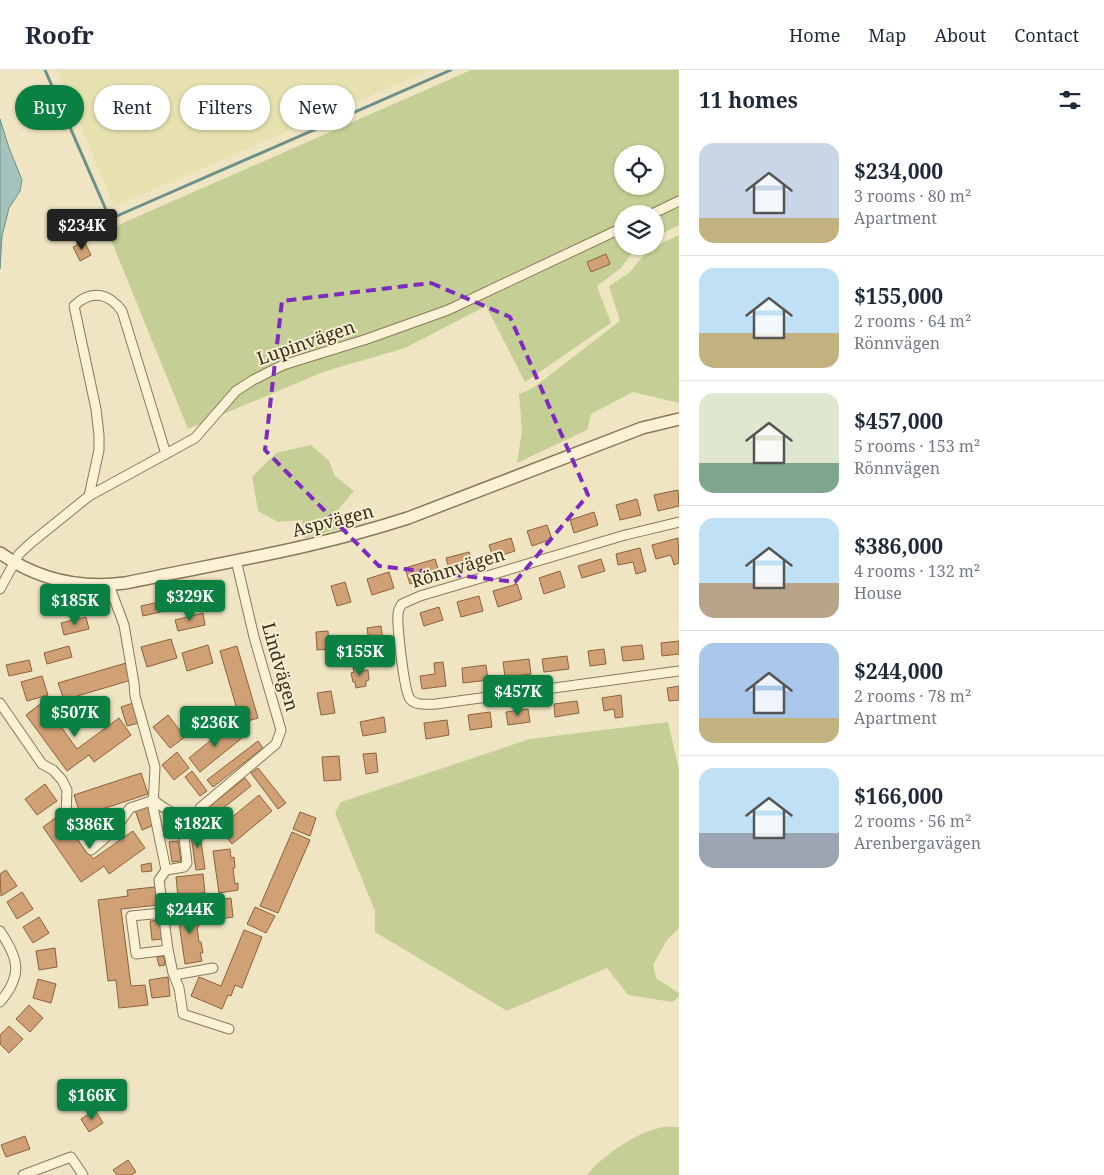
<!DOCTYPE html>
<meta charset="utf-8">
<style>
:root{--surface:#fff;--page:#f6f6f7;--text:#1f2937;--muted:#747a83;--line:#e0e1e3;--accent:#0b8043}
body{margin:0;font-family:"Noto Serif",serif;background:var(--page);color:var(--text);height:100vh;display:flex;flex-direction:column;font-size:19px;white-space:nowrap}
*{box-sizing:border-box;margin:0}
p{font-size:16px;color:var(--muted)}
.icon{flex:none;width:28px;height:28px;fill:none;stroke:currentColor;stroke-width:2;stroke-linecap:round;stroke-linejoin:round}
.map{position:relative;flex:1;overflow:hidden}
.side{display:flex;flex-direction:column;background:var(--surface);width:425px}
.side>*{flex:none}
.guide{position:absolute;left:15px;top:15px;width:475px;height:45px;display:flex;gap:10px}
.fabs{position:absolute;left:614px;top:75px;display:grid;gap:10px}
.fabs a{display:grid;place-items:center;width:50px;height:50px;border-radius:50%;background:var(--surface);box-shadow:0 1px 4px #0004;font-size:25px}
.price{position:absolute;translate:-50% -42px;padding:0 11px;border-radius:5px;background:var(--accent);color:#fff;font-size:16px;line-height:32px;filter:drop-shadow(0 1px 2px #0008)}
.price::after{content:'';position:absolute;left:50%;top:30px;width:15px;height:11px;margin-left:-8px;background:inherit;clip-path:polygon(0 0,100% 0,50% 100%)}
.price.current{background:#222;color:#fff}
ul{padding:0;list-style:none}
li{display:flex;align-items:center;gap:15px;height:125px;padding:0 20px}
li+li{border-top:1px solid var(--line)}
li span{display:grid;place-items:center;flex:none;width:140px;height:100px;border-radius:15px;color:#555}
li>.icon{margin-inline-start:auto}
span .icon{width:60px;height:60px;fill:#fffc;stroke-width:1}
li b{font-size:21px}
h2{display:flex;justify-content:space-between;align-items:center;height:60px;padding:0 20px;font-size:21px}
.pill{padding:0 18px;border-radius:22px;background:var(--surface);box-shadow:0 1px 4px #0004;font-size:18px;line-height:45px}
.pill.current{background:var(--accent);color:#fff}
header{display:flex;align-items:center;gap:30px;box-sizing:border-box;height:70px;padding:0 25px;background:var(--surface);border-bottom:1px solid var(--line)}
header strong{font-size:24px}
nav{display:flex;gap:28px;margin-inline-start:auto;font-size:18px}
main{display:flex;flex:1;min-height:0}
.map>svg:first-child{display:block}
.farmland{fill:#e6e1af}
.green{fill:#c5cf95;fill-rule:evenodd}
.water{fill:#a5c3bc;stroke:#6b918a}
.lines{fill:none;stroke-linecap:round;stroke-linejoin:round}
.stream{stroke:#6b918a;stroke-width:3}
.building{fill:#d1a176;stroke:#8c613d}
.minor-casing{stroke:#8b7758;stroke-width:11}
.tertiary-casing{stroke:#8b7758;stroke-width:14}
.minor{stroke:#fbf2d6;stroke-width:9}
.tertiary{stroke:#fbf2d6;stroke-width:11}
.marked{fill:none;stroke:#7b2cbf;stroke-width:4;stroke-dasharray:10 6;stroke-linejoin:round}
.labels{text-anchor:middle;stroke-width:4;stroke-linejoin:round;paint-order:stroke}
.street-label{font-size:18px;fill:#3a2d1d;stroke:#f7efd2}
</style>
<header>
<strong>Roofr</strong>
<nav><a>Home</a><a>Map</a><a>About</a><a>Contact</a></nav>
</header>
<main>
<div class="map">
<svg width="679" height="1105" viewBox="0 0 679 1105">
<rect width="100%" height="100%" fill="#f0e5c2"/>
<path class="farmland" d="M57,0H430L114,136Z"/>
<g class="green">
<path d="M471,0H679V155L655,167V144H622V176H637L621,198L597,216L611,253L525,312L486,236L405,278L323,302L188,359L107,160ZM622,84H655V116H622Z"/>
<path d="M679,165V333L633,322L591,344L587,360L517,393L522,361L519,324L533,318L620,251L609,216L629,203L649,179Z"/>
<path d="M311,375L329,391L335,406L354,421L337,441L358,454L305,468L302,450L278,452L258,441L252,407L276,383Z"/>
<path d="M668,652L679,700V858L667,870L653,895L656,908L679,923V927L672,932L628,925L607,898L507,941L375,862V841L335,743L341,732L530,669Z"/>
<path d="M679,1057V1105H587C602,1086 636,1063 659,1058C665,1056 673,1057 679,1057Z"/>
</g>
<path class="water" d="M0,49L9,78L22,110L20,121L9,138L2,166L0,199Z"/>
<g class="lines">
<path class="stream" d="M45,0L110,149L451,0"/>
</g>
<g class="building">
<path d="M84,171L91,185L80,191L73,177Z"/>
<path d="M606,184L610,194L591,202L587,192Z"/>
<path d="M678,420L679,436L658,441L654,425Z"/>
<path d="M637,429L641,445L620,450L616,435Z"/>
<path d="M594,442L598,455L574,463L570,450Z"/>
<path d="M547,455L552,469L532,476L527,461Z"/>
<path d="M511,468L515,481L493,488L489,475Z"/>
<path d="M678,468L679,493L674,495L671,485L656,489L652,475Z"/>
<path d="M640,478L646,501L636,504L633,492L618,495L616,484Z"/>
<path d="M469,482L473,495L450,502L446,488Z"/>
<path d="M435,489L440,505L410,514L405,498Z"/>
<path d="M601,489L605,501L582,508L578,496Z"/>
<path d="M560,501L565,517L544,524L539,508Z"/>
<path d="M389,502L394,518L372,525L367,509Z"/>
<path d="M345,512L351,532L337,536L331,516Z"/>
<path d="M517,514L522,529L498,537L493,521Z"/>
<path d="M193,524L195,534L143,546L141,536Z"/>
<path d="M479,526L483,541L461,547L457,532Z"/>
<path d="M439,537L443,550L424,556L420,543Z"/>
<path d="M203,543L205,555L178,561L175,550Z"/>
<path d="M86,547L89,559L64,565L61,553Z"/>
<path d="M381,556L384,577L370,579L367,558Z"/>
<path d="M328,561L329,579L317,580L316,562Z"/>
<path d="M171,569L177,588L147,597L141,577Z"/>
<path d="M679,571V584L662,586L661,573Z"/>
<path d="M208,575L213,593L187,601L182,583Z"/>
<path d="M642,575L644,589L623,591L621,577Z"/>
<path d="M69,576L72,587L47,594L44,583Z"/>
<path d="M237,576L258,648L241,653L220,581Z"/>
<path d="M604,579L606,594L590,596L588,581Z"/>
<path d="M567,586L569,599L544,602L542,589Z"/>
<path d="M529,589L531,604L505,607L503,592Z"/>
<path d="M29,590L32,601L9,606L6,595Z"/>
<path d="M443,592L446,616L422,619L420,606L435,604L434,593Z"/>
<path d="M126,593L131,610L64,630L58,613Z"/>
<path d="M486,595L488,610L463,613L462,598Z"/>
<path d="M363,596L364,601L368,600L369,610L366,611V616L356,618L355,612H353L351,603L354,602L353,597Z"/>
<path d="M42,606L48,625L27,631L21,612Z"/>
<path d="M679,616V630L669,631L667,618Z"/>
<path d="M331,621L335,643L321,645L317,623Z"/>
<path d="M621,625L623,647L615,648L614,639L604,641L602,628Z"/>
<path d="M577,631L579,643L555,647L554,634Z"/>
<path d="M43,632L77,679L119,648L131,665L94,692L89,685L67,701L26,645Z"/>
<path d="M133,633L139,653L127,656L121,637Z"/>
<path d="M528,639L530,652L508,655L506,642Z"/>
<path d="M490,642L492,657L470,660L468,645Z"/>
<path d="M168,645L185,667L170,678L153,657Z"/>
<path d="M384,647L386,662L363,666L360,652Z"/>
<path d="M447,650L449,665L426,669L424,653Z"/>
<path d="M231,654L242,668L200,702L189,688Z"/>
<path d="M258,671L263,678L213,717L207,710Z"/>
<path d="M177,682L189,698L174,710L162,695Z"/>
<path d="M376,683L378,702L366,704L363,684Z"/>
<path d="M339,686L341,710L324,711L322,687Z"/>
<path d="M258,698L286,733L278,739L251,703Z"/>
<path d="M192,701L207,721L200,726L185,707Z"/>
<path d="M141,703L148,724L81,746L74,725Z"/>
<path d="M245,708L251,716L212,747L206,739Z"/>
<path d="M45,714L57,731L37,745L25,729Z"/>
<path d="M259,725L272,741L232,774L219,758Z"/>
<path d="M148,736L154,755L142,760L135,740Z"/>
<path d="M300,742L316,748L310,766L293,759Z"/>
<path d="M61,744L93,789L133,761L145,778L109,804L104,796L81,812L43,757Z"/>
<path d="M199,758L205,799L196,800L190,759Z"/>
<path d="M292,762L310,770L278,843L260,836Z"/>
<path d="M178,771L181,791L172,792L169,772Z"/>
<path d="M230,779L231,788L234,787L235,798H233L235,814L238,813V820L219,823L213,781Z"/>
<path d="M151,793L152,801L142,802L141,795Z"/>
<path d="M6,800L17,816L1,826L0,804Z"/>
<path d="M203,804L205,823L178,827L176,807Z"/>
<path d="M155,817L158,835L121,839L131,916L145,915L148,935L119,938L116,910L108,911L98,830L128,826L127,820Z"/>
<path d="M22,822L33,839L17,849L7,832Z"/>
<path d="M231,828L233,847L214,850L211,831Z"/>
<path d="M194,837L195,846L198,845L199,856L197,857L199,872H201L203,883H200L202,891L185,894L177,839Z"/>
<path d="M255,837L275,846L266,863L247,854Z"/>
<path d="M39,847L49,863L33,873L23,857Z"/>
<path d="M161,850L163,869L152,870L150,851Z"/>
<path d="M244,860L262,867L242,918L235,915L231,926L228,925L222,939L191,926L199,907L221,916Z"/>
<path d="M55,878L57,897L39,900L36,881Z"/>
<path d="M164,886L165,895L159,896L157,887Z"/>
<path d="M168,907L170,926L152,928L149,910Z"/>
<path d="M38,909L56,914L51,933L33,928Z"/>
<path d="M29,935L43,948L30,962L16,949Z"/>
<path d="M9,956L23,969L9,983L0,974V965Z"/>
<path d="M95,1040L103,1053L89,1062L81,1049Z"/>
<path d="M25,1066L30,1079L6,1087L1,1075Z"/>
<path d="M128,1090L136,1102L131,1105H117L113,1100Z"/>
</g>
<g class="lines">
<g class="minor-casing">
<g id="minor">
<path d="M652,144L679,131"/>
<path d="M89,426L99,380V365L96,339L74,236C91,219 109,223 122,241L166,384"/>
<path d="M679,452L625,465L420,526L402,534C400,537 398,540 398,544C397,556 404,621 410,629C416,636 427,634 436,634L679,601"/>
<path d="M109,515L124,555L134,613L135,626L155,697L153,737L166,800L159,810L168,880L173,903L179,918L183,944L229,959"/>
<path d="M0,519L19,484L32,472L89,426L195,368L236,321L253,310L283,295L367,269L448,240L622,158"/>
<path d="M0,633L42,694L53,700L62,710L67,720L66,744L91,780C108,767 119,755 130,738L154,730C162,739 174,741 182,750L187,793L184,797L166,800"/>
<path d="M200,738L276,674L281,660L254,567L236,490"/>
<path d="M162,832L203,828"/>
<path d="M163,843L131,846L136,884L168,880"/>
<path d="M0,861C19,889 23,905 0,932"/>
<path d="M174,905L213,898"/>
<path d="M23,1105L71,1087L83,1105"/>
</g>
</g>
<g class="tertiary-casing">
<path id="tertiary" d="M0,483C37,509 80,519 125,513C220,493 316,478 408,448L642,358L679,349"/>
</g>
<use href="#minor" class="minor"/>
<use href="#tertiary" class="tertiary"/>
</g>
<path class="marked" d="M431,213L510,247L588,425L515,512L379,496L265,380L282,231Z"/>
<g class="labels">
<g class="street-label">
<text transform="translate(306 273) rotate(-19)" y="6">Lupinvägen</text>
<text transform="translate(333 451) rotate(-14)" y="6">Aspvägen</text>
<text transform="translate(458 498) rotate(-17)" y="6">Rönnvägen</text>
<text transform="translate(280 597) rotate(74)" y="6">Lindvägen</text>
</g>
</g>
</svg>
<div class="fabs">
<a><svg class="icon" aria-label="locate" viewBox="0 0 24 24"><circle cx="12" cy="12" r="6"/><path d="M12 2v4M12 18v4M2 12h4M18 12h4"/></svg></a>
<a><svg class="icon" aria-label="layers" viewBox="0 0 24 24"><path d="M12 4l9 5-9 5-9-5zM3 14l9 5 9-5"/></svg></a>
</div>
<b class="price current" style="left:82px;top:181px">$234K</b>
<b class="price" style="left:190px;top:552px">$329K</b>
<b class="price" style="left:75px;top:556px">$185K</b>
<b class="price" style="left:360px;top:607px">$155K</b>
<b class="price" style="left:518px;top:647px">$457K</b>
<b class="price" style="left:75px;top:668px">$507K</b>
<b class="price" style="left:215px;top:678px">$236K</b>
<b class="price" style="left:198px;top:779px">$182K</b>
<b class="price" style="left:90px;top:780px">$386K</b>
<b class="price" style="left:190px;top:865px">$244K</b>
<b class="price" style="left:92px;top:1051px">$166K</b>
<div class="guide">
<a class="pill current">Buy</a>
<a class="pill">Rent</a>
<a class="pill">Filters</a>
<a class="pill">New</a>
</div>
</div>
<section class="side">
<h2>11 homes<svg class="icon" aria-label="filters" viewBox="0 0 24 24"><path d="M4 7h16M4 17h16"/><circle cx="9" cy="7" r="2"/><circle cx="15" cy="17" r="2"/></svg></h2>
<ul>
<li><span style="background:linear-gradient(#c9d6e8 75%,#c2b280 0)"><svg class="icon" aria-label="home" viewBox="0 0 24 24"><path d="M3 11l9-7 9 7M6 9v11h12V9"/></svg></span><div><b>$234,000</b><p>3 rooms · 80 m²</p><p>Apartment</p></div></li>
<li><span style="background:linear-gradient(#bfe0f5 65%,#c2b280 0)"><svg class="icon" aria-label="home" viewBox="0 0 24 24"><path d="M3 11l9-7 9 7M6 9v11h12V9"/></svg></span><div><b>$155,000</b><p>2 rooms · 64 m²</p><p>Rönnvägen</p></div></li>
<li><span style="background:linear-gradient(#dfe7d0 70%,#7fa58c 0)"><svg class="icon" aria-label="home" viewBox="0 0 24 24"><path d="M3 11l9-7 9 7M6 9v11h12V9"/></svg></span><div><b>$457,000</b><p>5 rooms · 153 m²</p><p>Rönnvägen</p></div></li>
<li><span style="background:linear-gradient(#bfe0f5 65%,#b9a48a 0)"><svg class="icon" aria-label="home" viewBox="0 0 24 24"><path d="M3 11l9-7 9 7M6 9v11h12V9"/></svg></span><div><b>$386,000</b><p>4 rooms · 132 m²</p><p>House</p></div></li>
<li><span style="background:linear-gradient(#a9c7e8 75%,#c2b280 0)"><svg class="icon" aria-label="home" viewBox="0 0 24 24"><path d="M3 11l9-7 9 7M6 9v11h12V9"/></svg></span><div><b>$244,000</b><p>2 rooms · 78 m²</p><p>Apartment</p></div></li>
<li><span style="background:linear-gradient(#bfe0f5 65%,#9aa5b1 0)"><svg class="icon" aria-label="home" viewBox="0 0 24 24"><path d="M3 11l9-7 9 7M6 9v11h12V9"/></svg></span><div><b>$166,000</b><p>2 rooms · 56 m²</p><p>Arenbergavägen</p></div></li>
</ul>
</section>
</main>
